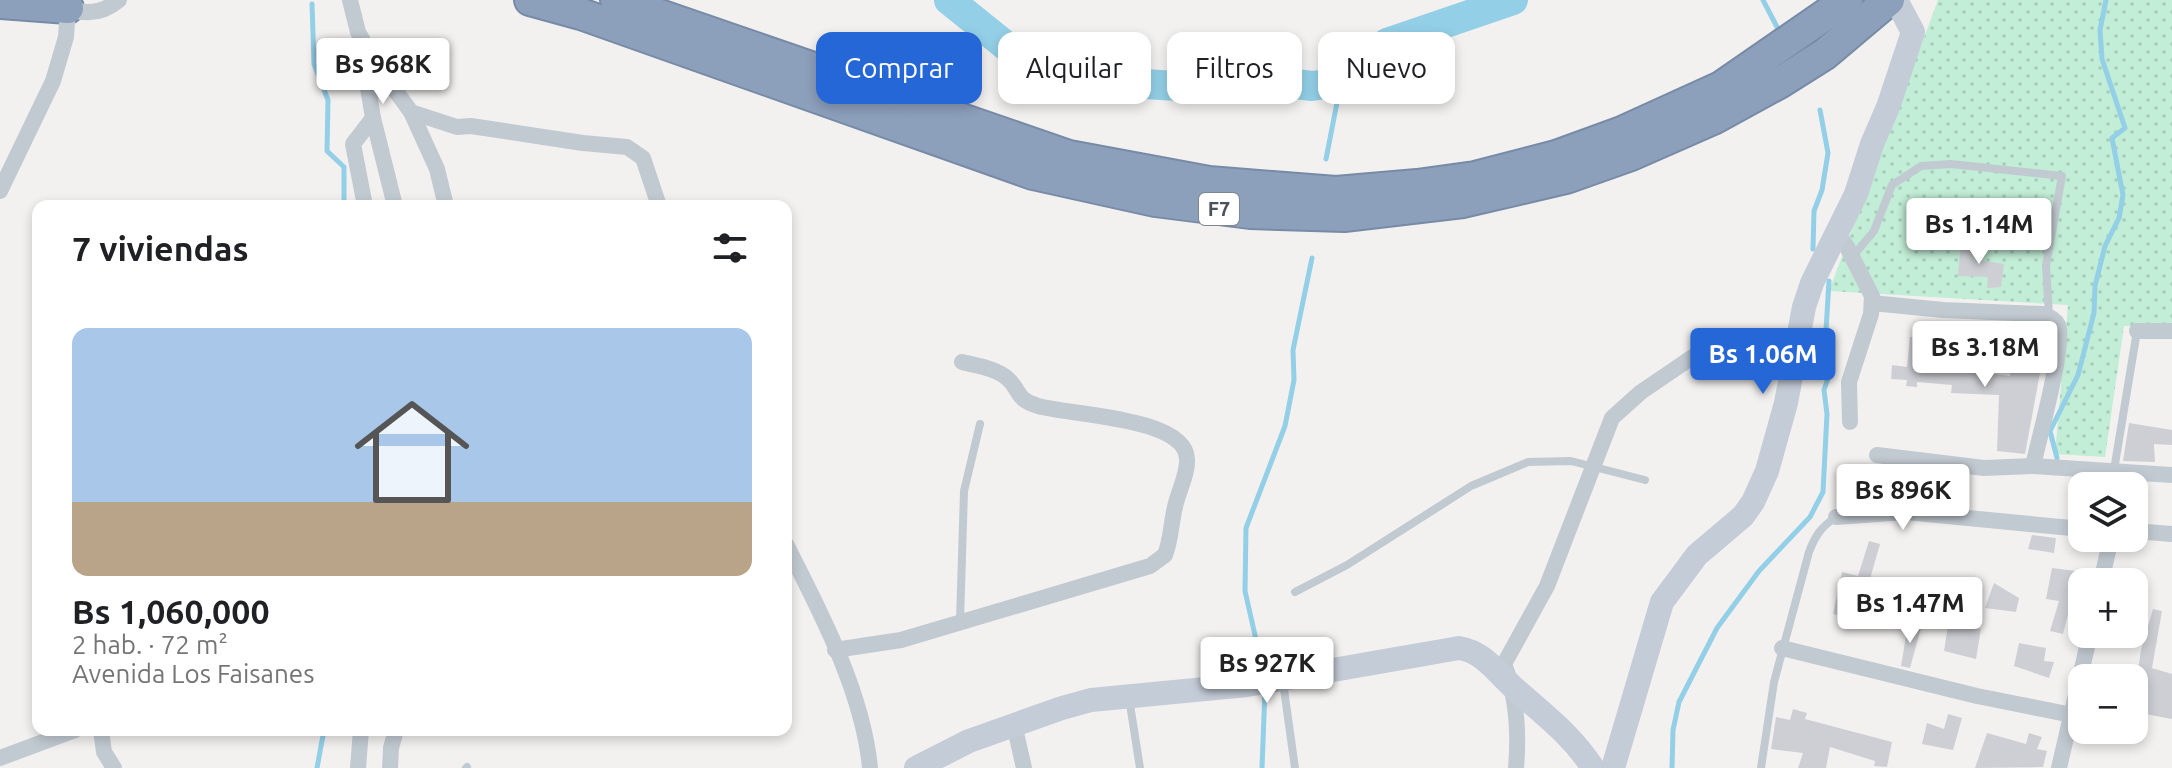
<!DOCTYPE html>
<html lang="es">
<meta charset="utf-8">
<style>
:root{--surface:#fff;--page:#f2f2f2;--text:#202124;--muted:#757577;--accent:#2667d7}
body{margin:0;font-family:Ubuntu,sans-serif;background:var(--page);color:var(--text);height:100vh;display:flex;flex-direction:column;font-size:30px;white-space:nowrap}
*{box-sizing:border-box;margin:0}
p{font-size:26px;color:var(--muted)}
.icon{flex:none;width:44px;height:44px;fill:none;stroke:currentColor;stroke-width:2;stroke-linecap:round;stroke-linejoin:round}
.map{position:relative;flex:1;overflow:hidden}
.drawer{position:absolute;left:32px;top:200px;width:760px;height:536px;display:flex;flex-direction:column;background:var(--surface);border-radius:16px;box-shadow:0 4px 12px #0003}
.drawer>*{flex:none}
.banner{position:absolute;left:816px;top:32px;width:760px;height:72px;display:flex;gap:16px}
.buttons{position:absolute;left:2068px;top:472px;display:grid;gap:16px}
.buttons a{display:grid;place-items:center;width:80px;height:80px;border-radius:16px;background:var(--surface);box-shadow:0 4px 12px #0003;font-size:40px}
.price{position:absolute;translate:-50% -68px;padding:0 18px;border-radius:8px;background:#fff;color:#222;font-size:26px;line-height:52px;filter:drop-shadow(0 2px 4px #0008)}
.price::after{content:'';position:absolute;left:50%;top:48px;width:24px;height:18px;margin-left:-12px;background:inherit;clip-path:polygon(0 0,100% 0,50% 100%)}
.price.on{background:var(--accent);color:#fff}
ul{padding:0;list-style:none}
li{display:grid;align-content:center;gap:16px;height:424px;padding:0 40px}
li span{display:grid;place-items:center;height:248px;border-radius:16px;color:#555}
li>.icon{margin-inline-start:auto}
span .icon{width:144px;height:144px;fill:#fffc;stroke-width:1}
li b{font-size:34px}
h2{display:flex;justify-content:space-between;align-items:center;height:96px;padding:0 40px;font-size:34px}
.tag{padding:0 28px;border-radius:16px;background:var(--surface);box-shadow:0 4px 12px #0003;font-size:28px;line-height:72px}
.tag.on{background:var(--accent);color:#fff}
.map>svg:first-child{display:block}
.grass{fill:url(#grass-dots)}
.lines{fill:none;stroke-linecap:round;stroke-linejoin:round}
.stream{stroke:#93cfe6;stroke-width:5}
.river{stroke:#93cfe6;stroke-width:30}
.building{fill:#cecfd4}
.highway-casing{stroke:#778ba7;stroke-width:34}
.lane{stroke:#c2cad1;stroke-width:8}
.street{stroke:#c2cad1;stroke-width:16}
.secondary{stroke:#c4ccd7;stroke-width:24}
.highway{stroke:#8c9fbb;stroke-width:30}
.labels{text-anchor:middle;stroke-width:8;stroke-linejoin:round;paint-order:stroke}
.shield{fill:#fff;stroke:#80868e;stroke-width:2}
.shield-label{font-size:20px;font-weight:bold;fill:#49525d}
</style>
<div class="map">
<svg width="2172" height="768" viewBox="0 0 2172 768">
<defs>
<pattern id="grass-dots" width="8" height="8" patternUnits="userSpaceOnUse" patternTransform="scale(2)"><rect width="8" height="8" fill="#c2edd6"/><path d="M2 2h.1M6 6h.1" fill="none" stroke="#a8cdba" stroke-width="1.8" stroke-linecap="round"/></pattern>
</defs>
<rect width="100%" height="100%" fill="#f3f1f0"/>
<path class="grass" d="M1938,0H2172V327L2124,326L2105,457L2055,454L2068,305L1829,291Z"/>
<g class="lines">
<g class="stream">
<path d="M1763,0L1777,27"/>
<path d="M312,4L314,64L328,100L327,151L344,167V206"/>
<path d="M1326,159L1341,82"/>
<path d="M1813,249L1814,211L1822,190L1828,153L1820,110"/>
<path d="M2057,458L2050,431L2078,375L2094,313L2095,286L2105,246L2119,218L2123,195L2112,138L2125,128L2102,59L2100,30L2106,0"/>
<path d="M1264,675L1245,591L1246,528L1285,426L1294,380L1293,350L1312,258"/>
<path d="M317,768L324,730"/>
<path d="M1262,768L1265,689"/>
<path d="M1672,768L1673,730L1679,702L1717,628L1759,571L1810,517L1823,492L1827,414L1824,390L1832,367L1825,347L1829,281"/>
</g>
<path class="river" d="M949,0L1025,61L1074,80L1178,86H1253L1279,82L1312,86L1341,82L1372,65L1387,43L1513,0"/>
</g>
<g class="building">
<path d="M1961,241L1975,242L1973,259L2004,264L2001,287L1987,288L1988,277L1958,276Z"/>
<path d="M2012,328L2025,329L2022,371L2040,373L2025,454L1997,451L1999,395L1951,393L1952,385L1917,382V387L1906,386L1907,380L1891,379L1892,365L1907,367L1910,337L1923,338L1919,367L1962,370L1964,356L1980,359L1979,372L2010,376Z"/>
<path d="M2129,423L2172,430V445L2154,444L2155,462L2123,461Z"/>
<path d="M2032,535L2056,538L2054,553L2028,549Z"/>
<path d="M1869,541L1880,544L1868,586L1881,589L1877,602L1868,599L1862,621L1833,614L1842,572L1858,576Z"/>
<path d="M2052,568L2084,572L2080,605L2071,603L2063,634L2050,631L2059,601L2046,599Z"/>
<path d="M1994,583L2019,598L2016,612L1985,608Z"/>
<path d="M1946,588L1958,593L1952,622L1981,629L1976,659L1944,651L1948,626L1939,624Z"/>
<path d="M2153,609L2162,611L2152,668L2172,674V719L2134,712V677L2137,678L2141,650Z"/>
<path d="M1908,624L1921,628L1910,668L1901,666Z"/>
<path d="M2019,643L2046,648L2044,661L2054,662L2049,678L2014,666Z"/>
<path d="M1793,709L1807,713L1805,719L1892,742L1887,767L1874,766L1875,761L1830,747L1826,768H1798L1803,753L1771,749L1776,717L1790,720Z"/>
<path d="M1948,714L1962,718L1953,750L1922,744L1927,723L1944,729Z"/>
<path d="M1987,733L2026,744L2029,733L2042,737L2037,749L2047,751L2043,767L1975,768Z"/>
</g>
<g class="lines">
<g class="highway-casing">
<g id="highway">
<path d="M530,0L581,14L1033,174L1155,201L1250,213L1344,216L1463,202L1566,178L1631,155L1713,119L1779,83L1825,54L1889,0"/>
<path d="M616,0L1069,156L1209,182L1336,192L1417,185L1475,177L1556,156L1622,132L1721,87L1847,0"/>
<path d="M0,3L68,8"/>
</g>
</g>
<g class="lane">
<path d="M1853,256L1874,231L1892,185L1921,166L1951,164L2062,176L2046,265L2049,316"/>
<path d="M2114,470L2137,331"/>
<path d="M1295,592L1347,565L1471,486L1528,462L1571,461L1645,480"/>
<path d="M960,621L964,491L980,424"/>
<path d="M1283,682L1295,768"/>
<path d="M1129,698L1140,768"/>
<path d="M466,768L467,767"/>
<path d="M1761,768L1774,682L1809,552C1815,536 1821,527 1836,517"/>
</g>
<g class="street">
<path d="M350,0L358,32L376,64L411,112L437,169L446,206"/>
<path d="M64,6C84,16 102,14 119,0"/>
<path d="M361,46L373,118L395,206"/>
<path d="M411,112L457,127L471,126L583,143L627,147L643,158L659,206"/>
<path d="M0,191L53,81L66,37L68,8"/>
<path d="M365,206L353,144L373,118"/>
<path d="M1837,233L1847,247L1872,296L1871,314L1849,382L1850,422"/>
<path d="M1872,303L1943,310L2043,314C2049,317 2055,319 2058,325C2066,342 2038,442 2033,466"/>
<path d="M2137,331H2172"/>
<path d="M1877,455L1984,468L2033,466L2172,475"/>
<path d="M1836,517L1906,512L2082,529"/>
<path d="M2134,531L2172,534"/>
<path d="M786,544C820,611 863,692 870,768"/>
<path d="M2101,582L2111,538"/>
<path d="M1782,648L1977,696L2072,715"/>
<path d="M835,650L901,640L1150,566L1165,555C1171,540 1171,523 1175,507C1178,492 1188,474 1187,459C1186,417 1069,415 1038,406C1014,398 1022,392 1008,379C996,368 977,366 962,362"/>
<path d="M1014,724L1024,768"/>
<path d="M101,730L104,752L114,768"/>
<path d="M0,758L75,730"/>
<path d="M358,768L361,730"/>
<path d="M390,768L391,748L396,730"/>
<path d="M1516,768C1519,733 1517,697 1504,664L1547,586L1612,418L1641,392L1694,356"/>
<path d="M2059,768L2090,634"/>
</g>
<g class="secondary">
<path d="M916,768L969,741L1062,708L1091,700L1247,685L1459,648C1484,652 1496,672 1514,688C1543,714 1571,734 1593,768"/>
<path d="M1613,768L1662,602L1697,555L1743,516L1753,502L1767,471L1786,403L1804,307L1812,283L1856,194L1872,144L1888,107L1913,32L1896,0"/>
</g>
<use href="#highway" class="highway"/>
</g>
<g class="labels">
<rect class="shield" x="1199" y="193" width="40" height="32" rx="6"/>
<g class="shield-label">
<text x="1219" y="216">F7</text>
</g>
</g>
</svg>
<div class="buttons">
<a><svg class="icon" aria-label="layers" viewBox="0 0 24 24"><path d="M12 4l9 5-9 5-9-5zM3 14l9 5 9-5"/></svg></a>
<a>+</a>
<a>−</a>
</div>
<b class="price" style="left:383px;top:106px">Bs 968K</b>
<b class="price" style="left:1979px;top:266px">Bs 1.14M</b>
<b class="price" style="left:1985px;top:389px">Bs 3.18M</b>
<b class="price on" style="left:1763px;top:396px">Bs 1.06M</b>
<b class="price" style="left:1903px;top:532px">Bs 896K</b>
<b class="price" style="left:1910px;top:645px">Bs 1.47M</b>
<b class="price" style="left:1267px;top:705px">Bs 927K</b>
<div class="banner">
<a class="tag on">Comprar</a>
<a class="tag">Alquilar</a>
<a class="tag">Filtros</a>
<a class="tag">Nuevo</a>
</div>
<section class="drawer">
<h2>7 viviendas<svg class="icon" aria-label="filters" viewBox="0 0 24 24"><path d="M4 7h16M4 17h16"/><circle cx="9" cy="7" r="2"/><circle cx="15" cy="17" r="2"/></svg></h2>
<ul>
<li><span style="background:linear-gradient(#a9c7e8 70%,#b9a48a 0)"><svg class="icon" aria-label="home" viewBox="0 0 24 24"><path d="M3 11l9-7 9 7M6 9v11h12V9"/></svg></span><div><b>Bs 1,060,000</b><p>2 hab. · 72 m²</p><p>Avenida Los Faisanes</p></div></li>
</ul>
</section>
</div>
